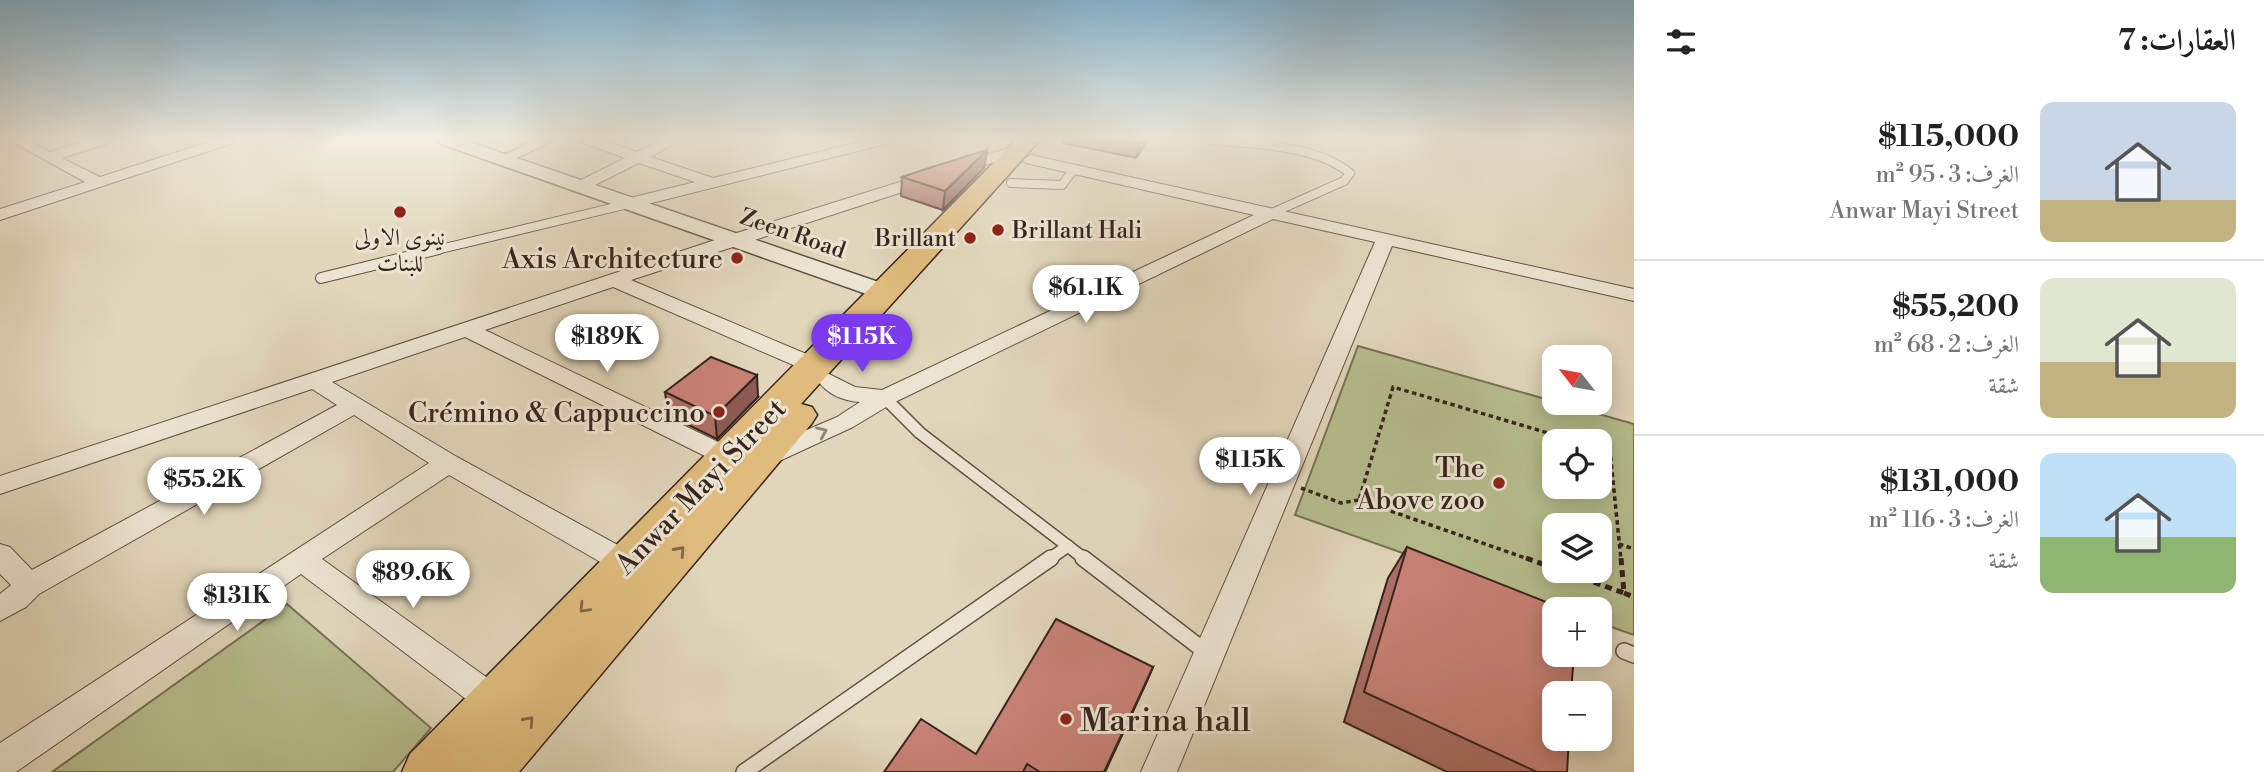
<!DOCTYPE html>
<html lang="ar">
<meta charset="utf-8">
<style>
:root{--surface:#fff;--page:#f6f6f6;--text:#222;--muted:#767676;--line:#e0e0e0;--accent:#7c3aed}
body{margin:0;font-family:"Libre Bodoni",Amiri,serif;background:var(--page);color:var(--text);direction:rtl;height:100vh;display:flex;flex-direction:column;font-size:26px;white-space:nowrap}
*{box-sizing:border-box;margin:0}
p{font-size:23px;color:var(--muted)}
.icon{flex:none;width:38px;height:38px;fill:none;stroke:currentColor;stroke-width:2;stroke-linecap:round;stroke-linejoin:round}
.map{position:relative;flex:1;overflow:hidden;direction:ltr}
.drawer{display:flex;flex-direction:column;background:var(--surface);width:630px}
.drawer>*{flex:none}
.needle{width:46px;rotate:301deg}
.buttons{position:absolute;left:1542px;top:345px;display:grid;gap:14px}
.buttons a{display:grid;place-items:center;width:70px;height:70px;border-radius:14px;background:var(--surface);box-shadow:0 4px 18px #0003;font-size:35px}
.price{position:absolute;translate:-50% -60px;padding:0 16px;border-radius:24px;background:#fff;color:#222;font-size:23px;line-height:46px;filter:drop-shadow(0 2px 4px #0008)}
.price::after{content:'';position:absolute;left:50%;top:42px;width:21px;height:16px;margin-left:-10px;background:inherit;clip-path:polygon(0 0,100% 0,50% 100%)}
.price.active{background:var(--accent);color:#fff}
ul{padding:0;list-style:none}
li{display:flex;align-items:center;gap:21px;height:175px;padding:0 28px}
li+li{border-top:2px solid var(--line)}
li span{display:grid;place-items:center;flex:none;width:196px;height:140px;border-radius:14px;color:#555}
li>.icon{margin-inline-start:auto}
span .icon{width:84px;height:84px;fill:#fffc;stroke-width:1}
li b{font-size:30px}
h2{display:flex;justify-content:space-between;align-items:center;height:84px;padding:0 28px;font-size:30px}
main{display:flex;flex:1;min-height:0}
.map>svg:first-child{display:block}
.green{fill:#b6bd8d;stroke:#767155;stroke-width:2;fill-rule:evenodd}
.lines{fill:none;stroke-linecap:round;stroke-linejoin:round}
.service-far3-casing{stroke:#615144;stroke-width:10}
.service-far2-casing{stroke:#615144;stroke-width:12}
.service-far1-casing{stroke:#615144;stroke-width:14}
.service-casing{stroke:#615144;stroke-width:18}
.minor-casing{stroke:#615144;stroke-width:2}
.tertiary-casing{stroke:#615144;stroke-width:3}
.primary-casing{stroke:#36251d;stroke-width:3}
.path-far1{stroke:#36251d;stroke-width:3.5;stroke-dasharray:4.5 3.5;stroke-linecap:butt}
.path{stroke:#36251d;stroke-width:5;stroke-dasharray:7 5;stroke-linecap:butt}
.service-far3{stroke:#ece4d2;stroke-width:8}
.service-far2{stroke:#ece4d2;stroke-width:10}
.service-far1{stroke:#ece4d2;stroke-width:11}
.service{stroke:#ece4d2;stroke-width:15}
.minor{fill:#ece4d2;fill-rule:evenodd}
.tertiary{fill:#ece4d2;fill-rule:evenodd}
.primary{fill:#e0bb7d;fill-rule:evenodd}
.wall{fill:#ac6f65;stroke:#36251d;stroke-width:2}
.shaded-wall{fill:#8c5a53;stroke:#36251d;stroke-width:2}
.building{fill:#c88176;stroke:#36251d;stroke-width:2}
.oneway{stroke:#918478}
.oneway2{stroke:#826848}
.poi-dot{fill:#8f2418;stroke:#ece4d2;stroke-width:2.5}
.labels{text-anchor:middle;stroke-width:6;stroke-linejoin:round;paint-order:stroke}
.far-poi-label{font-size:23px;fill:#36251d;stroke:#ece4d2;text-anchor:start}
.far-street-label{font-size:23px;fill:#36251d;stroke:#ece4d2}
.poi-label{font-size:28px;fill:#36251d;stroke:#ece4d2;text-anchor:end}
.street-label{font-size:28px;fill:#36251d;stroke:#ece4d2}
.near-poi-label{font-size:33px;fill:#36251d;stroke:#ece4d2;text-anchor:start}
</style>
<main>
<section class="drawer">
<h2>العقارات: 7<svg class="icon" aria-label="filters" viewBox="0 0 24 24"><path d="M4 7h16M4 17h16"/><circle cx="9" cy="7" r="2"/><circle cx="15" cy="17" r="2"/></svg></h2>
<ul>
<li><span style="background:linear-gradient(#c9d6e8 70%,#c2b280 0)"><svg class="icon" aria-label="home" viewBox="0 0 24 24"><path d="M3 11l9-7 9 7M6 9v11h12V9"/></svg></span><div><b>$115,000</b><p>الغرف: 3 · 95 m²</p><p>Anwar Mayi Street</p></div></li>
<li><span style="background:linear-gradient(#dfe7d0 60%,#c2b280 0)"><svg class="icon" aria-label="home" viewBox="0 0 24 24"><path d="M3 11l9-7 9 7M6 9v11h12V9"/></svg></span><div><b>$55,200</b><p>الغرف: 2 · 68 m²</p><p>شقة</p></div></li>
<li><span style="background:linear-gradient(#bfe0f5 60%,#8fb573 0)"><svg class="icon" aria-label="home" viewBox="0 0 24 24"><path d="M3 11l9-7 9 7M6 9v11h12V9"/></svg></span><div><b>$131,000</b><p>الغرف: 3 · 116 m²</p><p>شقة</p></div></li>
</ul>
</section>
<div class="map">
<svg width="1634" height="772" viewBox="0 0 1634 772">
<rect width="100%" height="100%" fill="#e1d6ba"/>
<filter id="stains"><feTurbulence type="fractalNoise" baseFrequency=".00286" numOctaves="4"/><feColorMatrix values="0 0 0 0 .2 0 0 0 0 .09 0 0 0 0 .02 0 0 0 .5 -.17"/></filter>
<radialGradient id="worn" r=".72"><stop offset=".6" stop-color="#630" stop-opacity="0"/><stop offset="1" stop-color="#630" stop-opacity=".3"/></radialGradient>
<g class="green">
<path d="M1358,346L1634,424V635L1600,623V609H1561L1295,515ZM1554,441H1600V486H1554ZM1554,525H1600V570H1554Z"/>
<path d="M287,604L431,728L393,772H52Z"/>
</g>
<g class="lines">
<g class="service-far3-casing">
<g id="service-far3">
<path d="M1211,140C1255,145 1314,144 1350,173L1344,181L1270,214"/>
<path d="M1011,183L1062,185L1074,169"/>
<path d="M432,251L628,204"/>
</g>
</g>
<g class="service-far2-casing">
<path id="service-far2" d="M321,278L439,249"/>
</g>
<g class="service-far1-casing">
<g id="service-far1">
<path d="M885,398L920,433L1086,560"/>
<path d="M1048,560L1068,546"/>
</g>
</g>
<g class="service-casing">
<g id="service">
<path d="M1083,558L1206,652"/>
<path d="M1624,651L1634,655"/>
<path d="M744,772L1051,558"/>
</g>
</g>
<g class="minor-casing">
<g id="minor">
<path d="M9,140H27L50,152L89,140H111L109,143L62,158L100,177L214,140H235L233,143L0,220V209L85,182Z"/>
<path d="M535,140H554L509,162H499L496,159Z"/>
<path d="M581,140H602L637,152L661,140H679L651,157L713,178L868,140H892L890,143L628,209L620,204L622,200L695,182L639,163L587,189H575L573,186L575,183L625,158L583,143Z"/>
<path d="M1021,144L1026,146L1029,149L1026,152L631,280L823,361L826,366L823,371H807L613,287L485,330L737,451L741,457L737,463L728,465L719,463L465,337L332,382L457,457L636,555L640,563L636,571L626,574L616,571L449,475L322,559L507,692L512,702L507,712L495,717L483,712L301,574L16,772H0V743L429,463L354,415L39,594L26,607L0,621V594L11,585L0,574V544L10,547L32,570L337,405L312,389L0,494V476L727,236Z"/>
<path d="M1031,155L1634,289V301L1392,246L1177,772H1141L1375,242L1273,219L893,403L853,427L775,463L766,465L757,463L753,457L757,451L837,417L860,402C844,401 828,395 818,381L821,376L829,374L855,387L882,390L1254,215L1026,163L1023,160Z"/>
</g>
</g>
<g class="tertiary-casing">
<path id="tertiary" d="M438,140H464L893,287L896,292L893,297L884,299L875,297L441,144Z"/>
</g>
<g class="primary-casing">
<path id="primary" d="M1016,140H1040L801,404L812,407L817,415L812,423L519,772H402L410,754Z"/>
</g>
<g class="path-far1">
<path d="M1600,448L1610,451L1621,560"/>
<path d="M1301,488L1341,503L1359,500"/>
<path d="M1619,544L1634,549"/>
<path d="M1531,560L1359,500L1393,387L1575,441"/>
</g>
<g class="path">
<path d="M1526,558L1554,568"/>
<path d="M1560,570L1624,593L1621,558"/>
<path d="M1624,593L1634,597"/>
</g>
<use href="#service-far3" class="service-far3"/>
<use href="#service-far2" class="service-far2"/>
<use href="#service-far1" class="service-far1"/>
<use href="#service" class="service"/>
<use href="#minor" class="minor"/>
<use href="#tertiary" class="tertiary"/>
<use href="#primary" class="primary"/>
</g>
<g class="wall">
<path d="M1063,140H1147L1136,158L1063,143Z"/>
<path d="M987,150L984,168L943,210L901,196L902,177Z"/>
<path d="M665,392L758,397L717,439L668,415Z"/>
<path d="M1407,547L1567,772H1447L1344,722L1388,578Z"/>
<path d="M1153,667L1146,683L1105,772H884L976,754Z"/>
</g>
<g class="shaded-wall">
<path d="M1140,140H1147L1136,158Z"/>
<path d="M987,150L984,168L943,210L945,191Z"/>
<path d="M757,375L758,397L717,439L715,416Z"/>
<path d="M1153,667L1146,683L1105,772H1104Z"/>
</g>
<g class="building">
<path d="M987,150L945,191L902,177L932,167Z"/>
<path d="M711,357L757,375L715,416L665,392Z"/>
<path d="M1407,547L1564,609H1554V654H1574L1571,693H1554V738H1569L1567,772H1537L1364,692Z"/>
<path d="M1056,619L1153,667L1104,772H1040L1027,764L1023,772H884L921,719L976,754Z"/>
</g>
<defs><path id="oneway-chevron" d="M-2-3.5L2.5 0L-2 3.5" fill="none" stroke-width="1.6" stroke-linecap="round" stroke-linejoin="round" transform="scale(1.75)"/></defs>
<use class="oneway" href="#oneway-chevron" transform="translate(822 432) rotate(-24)"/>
<g class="oneway2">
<use href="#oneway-chevron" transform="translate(680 551) rotate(-48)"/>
<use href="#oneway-chevron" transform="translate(584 608) rotate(133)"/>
<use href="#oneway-chevron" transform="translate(529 721) rotate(-48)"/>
</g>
<linearGradient id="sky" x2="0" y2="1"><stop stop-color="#86b6d3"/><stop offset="0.56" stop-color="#f2ede0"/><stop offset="1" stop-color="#f2ede0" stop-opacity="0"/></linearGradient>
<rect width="1634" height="248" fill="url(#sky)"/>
<g class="poi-dot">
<circle cx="400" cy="212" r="7"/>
<circle cx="998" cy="230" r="7"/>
<circle cx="970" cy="238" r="7"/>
<circle cx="737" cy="258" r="7"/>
<circle cx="719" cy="412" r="7"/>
<circle cx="1499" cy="483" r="7"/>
<circle cx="1066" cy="719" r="7"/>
</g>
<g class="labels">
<g class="far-poi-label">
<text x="1012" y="238">Brillant Hali</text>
<text x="400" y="245" text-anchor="middle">نينوى الاولى<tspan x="400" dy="26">للبنات</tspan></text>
<text x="956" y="246" text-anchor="end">Brillant</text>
</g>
<g class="far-street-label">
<text transform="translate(793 233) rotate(19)" y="8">Zeen Road</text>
</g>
<g class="poi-label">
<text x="723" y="268">Axis Architecture</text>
<text x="705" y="422">Crémino &amp; Cappuccino</text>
<text x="1485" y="477">The<tspan x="1485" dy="32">Above zoo</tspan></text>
</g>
<g class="street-label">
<text transform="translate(700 486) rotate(-46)" y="10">Anwar Mayi Street</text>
</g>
<g class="near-poi-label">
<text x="1080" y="731">Marina hall</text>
</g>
</g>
<rect width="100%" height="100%" filter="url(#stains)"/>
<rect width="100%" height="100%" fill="url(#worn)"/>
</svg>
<div class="buttons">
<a><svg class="needle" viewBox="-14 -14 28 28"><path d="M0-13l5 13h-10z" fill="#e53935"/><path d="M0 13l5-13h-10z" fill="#767676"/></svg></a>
<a><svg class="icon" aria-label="locate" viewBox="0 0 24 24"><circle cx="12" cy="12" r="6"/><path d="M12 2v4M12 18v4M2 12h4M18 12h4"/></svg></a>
<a><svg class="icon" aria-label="layers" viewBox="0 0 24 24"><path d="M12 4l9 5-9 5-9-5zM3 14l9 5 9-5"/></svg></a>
<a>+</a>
<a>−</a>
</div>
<b class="price" style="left:1086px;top:325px">$61.1K</b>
<b class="price" style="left:607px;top:374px">$189K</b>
<b class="price active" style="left:862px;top:374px">$115K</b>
<b class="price" style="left:1250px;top:497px">$115K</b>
<b class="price" style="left:204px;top:517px">$55.2K</b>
<b class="price" style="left:413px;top:610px">$89.6K</b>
<b class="price" style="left:237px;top:633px">$131K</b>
</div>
</main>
